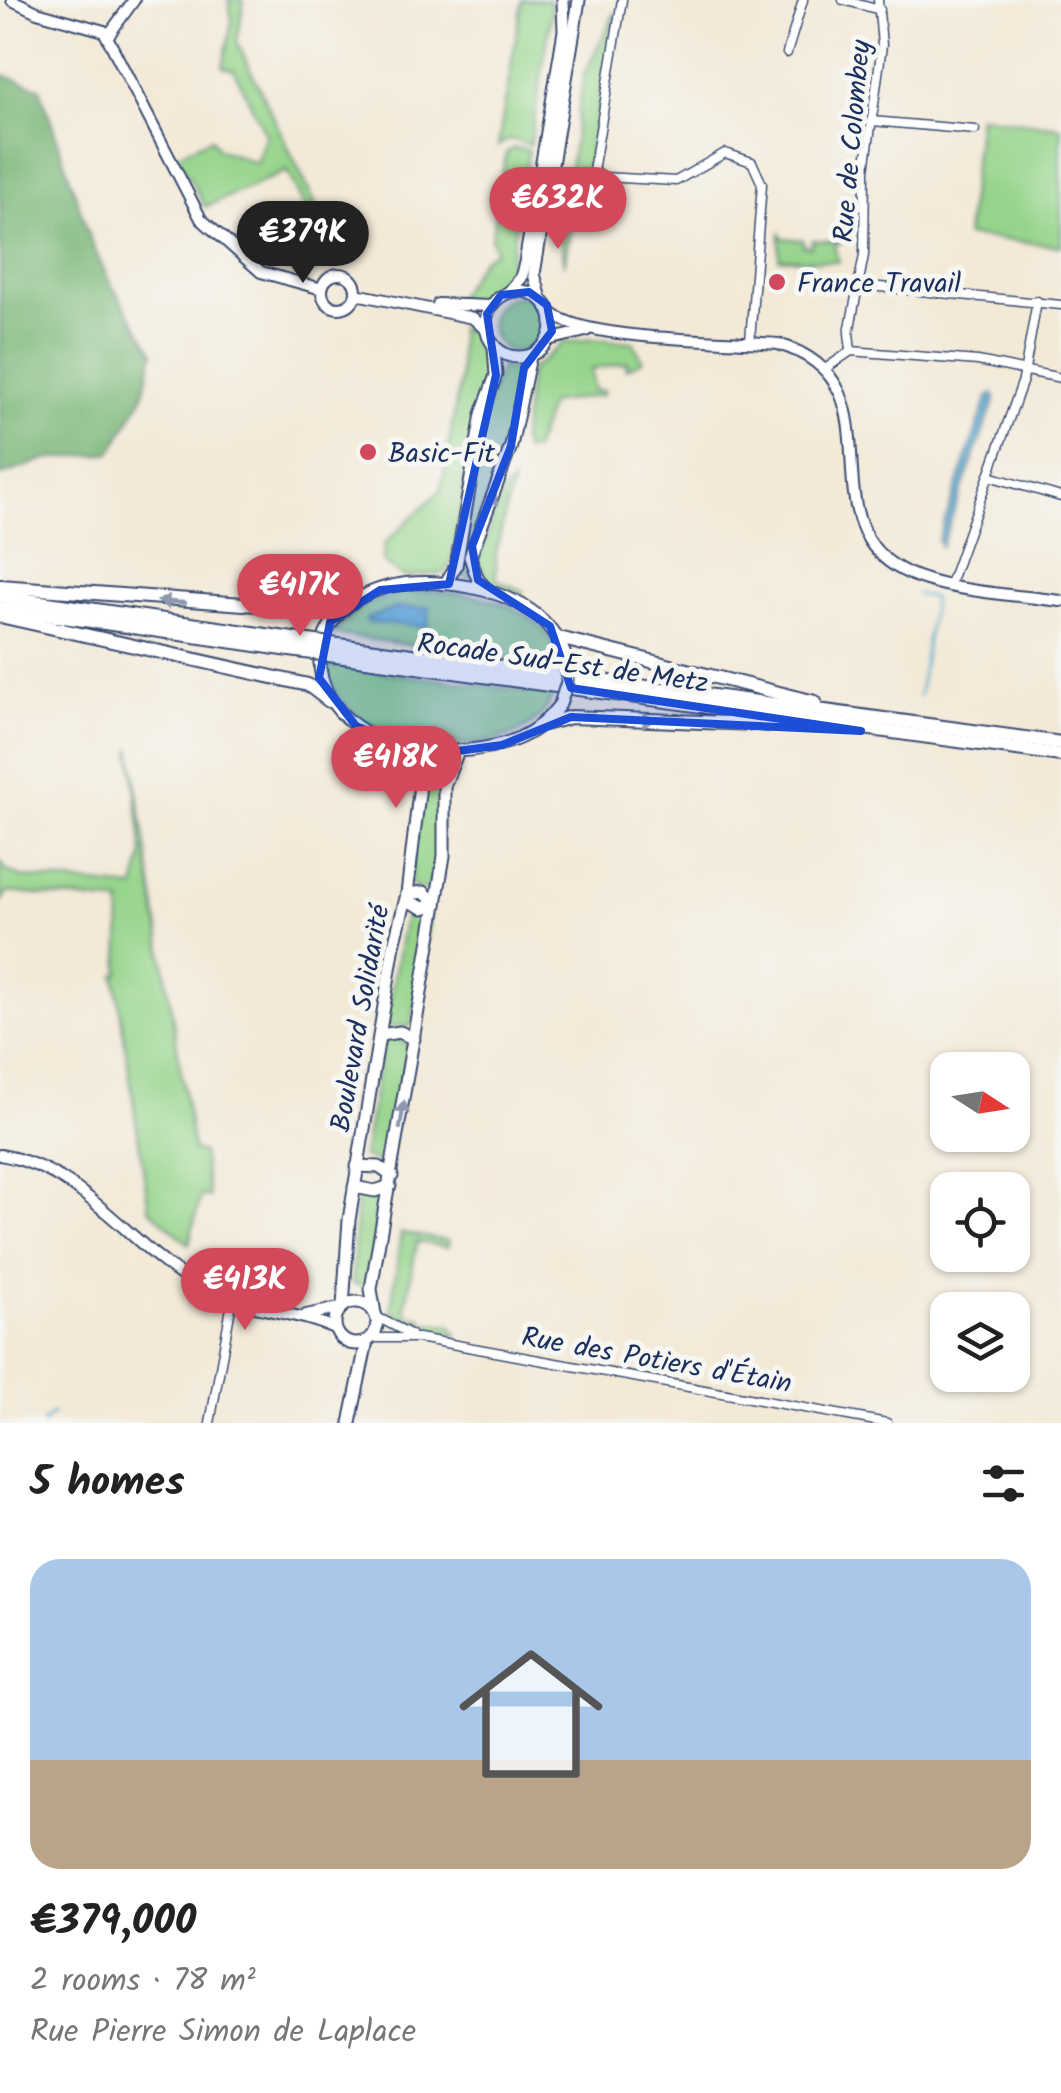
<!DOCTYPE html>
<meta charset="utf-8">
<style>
:root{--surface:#fff;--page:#f6f6f6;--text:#222;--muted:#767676;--line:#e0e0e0;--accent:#d1495b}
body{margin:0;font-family:Kalam,sans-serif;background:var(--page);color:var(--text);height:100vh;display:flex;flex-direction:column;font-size:38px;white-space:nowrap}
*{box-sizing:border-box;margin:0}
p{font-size:32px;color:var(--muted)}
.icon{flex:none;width:55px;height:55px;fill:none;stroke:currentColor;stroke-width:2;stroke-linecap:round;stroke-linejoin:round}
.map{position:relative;height:1423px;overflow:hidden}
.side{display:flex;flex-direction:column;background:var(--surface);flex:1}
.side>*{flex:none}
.needle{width:65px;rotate:102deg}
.buttons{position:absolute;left:930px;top:1052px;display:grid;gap:20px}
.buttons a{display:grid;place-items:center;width:100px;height:100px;border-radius:20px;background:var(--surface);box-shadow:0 2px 8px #0004;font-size:50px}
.price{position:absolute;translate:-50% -85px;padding:0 22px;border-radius:35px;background:var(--accent);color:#fff;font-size:32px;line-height:65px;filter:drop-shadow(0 2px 5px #0008)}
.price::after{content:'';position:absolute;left:50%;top:60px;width:30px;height:22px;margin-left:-15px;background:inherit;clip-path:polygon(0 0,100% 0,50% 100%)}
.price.active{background:#222;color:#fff}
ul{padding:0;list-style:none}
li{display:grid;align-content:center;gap:20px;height:530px;padding:0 30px}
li+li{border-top:2px solid var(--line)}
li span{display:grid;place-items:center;height:310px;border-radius:30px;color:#555}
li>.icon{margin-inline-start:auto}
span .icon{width:180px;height:180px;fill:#fffc;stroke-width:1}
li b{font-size:42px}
h2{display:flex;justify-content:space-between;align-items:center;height:120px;padding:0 30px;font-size:42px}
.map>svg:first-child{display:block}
.green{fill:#95d48a;stroke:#588274;stroke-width:2.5}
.forest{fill:#78b676;stroke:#4a726a;stroke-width:2.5}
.water{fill:#55add2;stroke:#386e98;stroke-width:2.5}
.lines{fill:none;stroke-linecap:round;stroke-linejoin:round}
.stream{stroke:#55add2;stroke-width:2.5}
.minor-casing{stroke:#3b4b70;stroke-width:11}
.tertiary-casing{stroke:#3b4b70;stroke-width:14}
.secondary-casing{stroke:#3b4b70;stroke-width:15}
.trunk-casing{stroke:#3b4b70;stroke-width:16}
.minor{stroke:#fff;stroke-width:8}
.tertiary{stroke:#fff;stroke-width:10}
.secondary{stroke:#fff;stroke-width:11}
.trunk{stroke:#fff;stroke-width:12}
.secondary-bridge-casing{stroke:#3b4b70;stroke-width:15;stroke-linecap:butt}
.trunk-bridge-casing{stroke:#3b4b70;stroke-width:16;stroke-linecap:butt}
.secondary-bridge{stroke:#fff;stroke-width:11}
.trunk-bridge{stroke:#fff;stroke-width:12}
.oneway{fill:#8d97ae}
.marked{fill:#1d4ed8;fill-opacity:0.2;stroke:#1d4ed8;stroke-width:8;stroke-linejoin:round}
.poi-dot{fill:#d1495b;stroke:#f6f6f2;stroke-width:4}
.labels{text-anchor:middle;stroke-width:10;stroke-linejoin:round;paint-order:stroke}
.street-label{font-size:28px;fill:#1b2f5e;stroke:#f6f6f2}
.poi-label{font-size:28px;fill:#1b2f5e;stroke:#f6f6f2;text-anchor:start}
</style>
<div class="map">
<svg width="1061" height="1423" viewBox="0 0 1061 1423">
<rect width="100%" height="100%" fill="#f6f6f2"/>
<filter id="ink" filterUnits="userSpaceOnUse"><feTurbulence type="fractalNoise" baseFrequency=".01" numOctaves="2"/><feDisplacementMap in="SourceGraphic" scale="20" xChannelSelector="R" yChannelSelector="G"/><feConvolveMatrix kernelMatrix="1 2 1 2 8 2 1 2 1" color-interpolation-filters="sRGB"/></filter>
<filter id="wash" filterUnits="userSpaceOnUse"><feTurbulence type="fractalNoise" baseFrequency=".0048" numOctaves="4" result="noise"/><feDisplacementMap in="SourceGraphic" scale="40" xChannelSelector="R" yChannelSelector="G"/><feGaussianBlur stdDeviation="2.25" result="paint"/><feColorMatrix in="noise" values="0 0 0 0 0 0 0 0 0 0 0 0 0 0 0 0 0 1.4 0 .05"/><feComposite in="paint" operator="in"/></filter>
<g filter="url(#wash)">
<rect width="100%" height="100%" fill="#f3e9d7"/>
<g class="green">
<path d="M228,0H244L237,42L316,205L306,210L287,171L205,207L177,155L211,138L218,149L256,163L266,135L234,70L223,67L232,21Z"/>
<path d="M522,0H550L552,11L530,145L510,139L498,146Z"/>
<path d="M616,11L588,167L591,177L606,183H578L564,265L560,231L584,74Z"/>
<path d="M979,116L1061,127V246L966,236Z"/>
<path d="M513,148L529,150L507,279L481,302L456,299L482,259L496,250L491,240L506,153Z"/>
<path d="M780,234L783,238L803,240V246L811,247L812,240L841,242L834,246L839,262L779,258Z"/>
<circle cx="519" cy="324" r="28"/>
<path d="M459,328L476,334L491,372L475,419L451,564L443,574L403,577L383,562L384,544L441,490L460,379Z"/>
<path d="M593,339L633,342L643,361L626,369L627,362L591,370L594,391H603V395L550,403L534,450L525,451L521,441L530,371L563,343Z"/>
<path d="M501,367L519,372L509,437L467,550L471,578L459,574L487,407Z"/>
<path d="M512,483L496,552V579L523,591L521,595L490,583L478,561L503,491Z"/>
<path d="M417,591C470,591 551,602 559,666L333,634C355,604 381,595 417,591Z"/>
<path d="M326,665L553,694C529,773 338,757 326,665Z"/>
<path d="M131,748L193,1150L202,1153L209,1197L201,1195L189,1244L149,1209L115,975L119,974L121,903L7,892L0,904V861L7,871L21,877L135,888L143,855Z"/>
<path d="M419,756L446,758L440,778V854L433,893L411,886Z"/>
<path d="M406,909L430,914L411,1027L385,1026Z"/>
<path d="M391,1037L406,1042L408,1051L387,1166L363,1157L382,1045Z"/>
<path d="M382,1192L367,1286L352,1284L357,1195Z"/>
<path d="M401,1233L449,1241L448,1247L417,1242L405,1309L410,1316L422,1318L421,1323L451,1325L457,1336L413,1328L391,1310Z"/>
</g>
<path class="forest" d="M0,74L40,88L91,242L109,281L154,352L143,396L111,453L43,460L0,476Z"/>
<g class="water">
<path d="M993,394L995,399L941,547L938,541L988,397Z"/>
<path d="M396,608H429L428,627L367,622L366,619Z"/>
</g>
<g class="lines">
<g class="stream">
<path d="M916,594L933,598L919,696"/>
<path d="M43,1423L53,1413"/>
</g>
</g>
</g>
<g filter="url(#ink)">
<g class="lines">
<g class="minor-casing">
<g id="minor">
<path d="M622,0L593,171L603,177L676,181L725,153L752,162L762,184L750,341"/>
<path d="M843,0L880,10"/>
<path d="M787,53L803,0"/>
<path d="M872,121L975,130"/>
<path d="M859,285L1061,305"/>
<path d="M851,351L849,333L864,255L865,170L882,45L878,0"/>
<path d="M825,369L851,351L978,361L1061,378"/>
<path d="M989,476L1061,497"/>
<path d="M950,584L1023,380L1037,301"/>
<path d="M377,1317L410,1334"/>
<path d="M371,1338H418L887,1423"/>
<path d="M210,1423L232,1302"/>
</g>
</g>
<g class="tertiary-casing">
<g id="tertiary">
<path d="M12,0L37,12L104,31L201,219L261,272L322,289"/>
<path d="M108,36L134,0"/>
<circle cx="339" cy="291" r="17"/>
<path d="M356,294L473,318L486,330"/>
<path d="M438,304L490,306"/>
<path d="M550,312C584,342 728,339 778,344C903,381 808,511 895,566C935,592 1013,594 1061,601"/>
<path d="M548,340L586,331"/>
<path d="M0,1155C86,1169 131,1250 204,1289C245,1312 293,1309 336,1329"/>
<path d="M306,1315L340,1308"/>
</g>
</g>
<g class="secondary-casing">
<g id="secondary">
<circle cx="519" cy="324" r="33"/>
<path d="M509,292L521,278L525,263L564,31L563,0"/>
<path d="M541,299L534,274L579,0"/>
<path d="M445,584L456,566L482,414L496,375L494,347"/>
<path d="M490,592L478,580L470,557L511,446L530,356"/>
<path d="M560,704C537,736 507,746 469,750C268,767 272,549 470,587C515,596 553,615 567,661"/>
<path d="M407,894L424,892L436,904"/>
<path d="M406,900L423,908L436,904"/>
<path d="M380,1035L400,1032L414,1039"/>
<path d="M357,1166L379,1167L392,1176"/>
<path d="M354,1187L375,1191L390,1186"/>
<circle cx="356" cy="1323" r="21"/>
<path d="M343,1306L349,1220L394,945L407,894L420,785L418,767L402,745"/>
<path d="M375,1314L371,1289L444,856V786L458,751"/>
<path d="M350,1423L367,1341"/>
</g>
</g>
<g class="trunk-casing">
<g id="trunk">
<path d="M0,586L339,611"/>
<path d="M0,596L293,639"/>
<path d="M2,608L290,650"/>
<path d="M0,616L308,685L329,701"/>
<path d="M559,638L815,702"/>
<path d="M346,646L1061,743"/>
<path d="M344,657L1061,755"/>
<path d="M544,724L571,717L780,725"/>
</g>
</g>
<use href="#minor" class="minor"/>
<use href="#tertiary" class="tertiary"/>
<use href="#secondary" class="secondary"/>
<use href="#trunk" class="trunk"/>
<g class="secondary-bridge-casing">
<path id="secondary-bridge" d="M560,704L567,682V661"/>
</g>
<g class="trunk-bridge-casing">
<g id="trunk-bridge">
<path d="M293,639L346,646"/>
<path d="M290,650L344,657"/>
</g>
</g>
<use href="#secondary-bridge" class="secondary-bridge"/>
<use href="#trunk-bridge" class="trunk-bridge"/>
</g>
<defs><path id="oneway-solid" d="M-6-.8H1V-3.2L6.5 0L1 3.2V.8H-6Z" transform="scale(2.5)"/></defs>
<g class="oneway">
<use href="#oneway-solid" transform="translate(490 505) rotate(-67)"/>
<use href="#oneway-solid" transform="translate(172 602) rotate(-176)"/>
<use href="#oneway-solid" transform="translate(640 720) rotate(2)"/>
<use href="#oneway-solid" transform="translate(402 1115) rotate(-81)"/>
</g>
</g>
<path class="marked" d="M529,292L547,305L552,331L524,368L511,446L472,546L478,580L550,626L571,688L861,731L571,717L502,745L458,751L402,745L356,726L319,678L330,622L380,590L449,584L496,375L487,314L501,295Z"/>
<g class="poi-dot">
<circle cx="777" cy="282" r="10"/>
<circle cx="368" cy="452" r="10"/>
</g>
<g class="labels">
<g class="street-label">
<text transform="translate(851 141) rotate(-85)" y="10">Rue de Colombey</text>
<text transform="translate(563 662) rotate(8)" y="10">Rocade Sud-Est de Metz</text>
<text transform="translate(359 1018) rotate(-80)" y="10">Boulevard Solidarité</text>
<text transform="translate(657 1359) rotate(10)" y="10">Rue des Potiers d'Étain</text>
</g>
<g class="poi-label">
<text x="797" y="292">France Travail</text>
<text x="388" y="462">Basic-Fit</text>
</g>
</g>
</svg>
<div class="buttons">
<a><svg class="needle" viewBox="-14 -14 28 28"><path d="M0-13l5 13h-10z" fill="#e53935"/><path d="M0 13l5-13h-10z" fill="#767676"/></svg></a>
<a><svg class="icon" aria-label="locate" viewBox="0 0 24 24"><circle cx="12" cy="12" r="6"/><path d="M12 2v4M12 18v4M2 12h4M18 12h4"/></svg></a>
<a><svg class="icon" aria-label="layers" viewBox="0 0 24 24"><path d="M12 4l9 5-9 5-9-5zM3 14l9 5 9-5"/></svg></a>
</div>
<b class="price" style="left:558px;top:252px">€632K</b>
<b class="price active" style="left:303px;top:286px">€379K</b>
<b class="price" style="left:300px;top:639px">€417K</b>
<b class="price" style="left:396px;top:811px">€418K</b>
<b class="price" style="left:245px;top:1333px">€413K</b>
</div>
<section class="side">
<h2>5 homes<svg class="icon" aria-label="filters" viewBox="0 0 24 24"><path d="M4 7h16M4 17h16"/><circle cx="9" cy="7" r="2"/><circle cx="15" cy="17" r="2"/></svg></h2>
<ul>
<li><span style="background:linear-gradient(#a9c7e8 65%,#b9a48a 0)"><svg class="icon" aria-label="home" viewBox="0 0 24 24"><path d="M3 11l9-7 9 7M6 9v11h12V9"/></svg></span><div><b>€379,000</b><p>2 rooms · 78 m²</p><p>Rue Pierre Simon de Laplace</p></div></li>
</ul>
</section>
